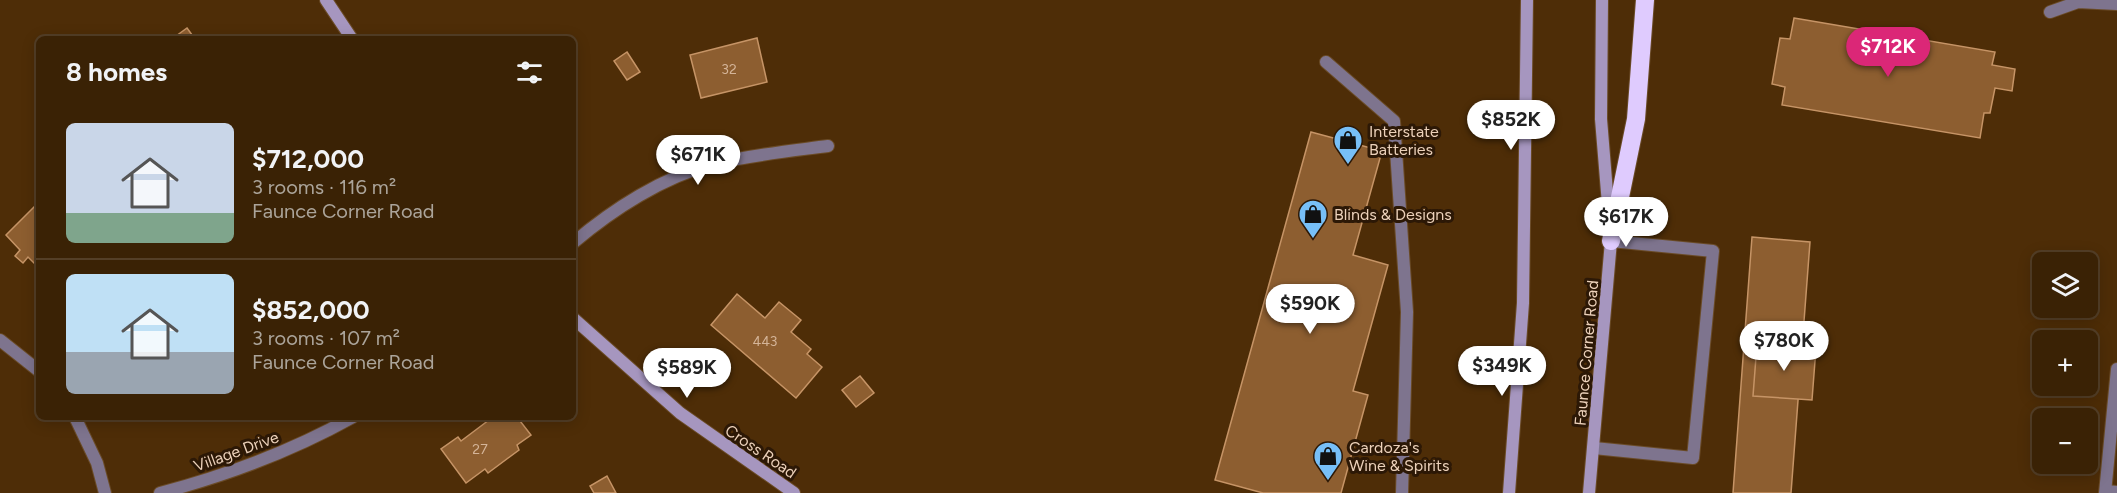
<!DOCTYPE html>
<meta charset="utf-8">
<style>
:root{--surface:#3a2205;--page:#412a0f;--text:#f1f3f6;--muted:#aba49a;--line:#543f27;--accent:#db2777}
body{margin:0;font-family:Figtree,sans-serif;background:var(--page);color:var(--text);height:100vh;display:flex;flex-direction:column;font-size:22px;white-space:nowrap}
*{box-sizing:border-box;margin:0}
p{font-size:20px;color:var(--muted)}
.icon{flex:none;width:33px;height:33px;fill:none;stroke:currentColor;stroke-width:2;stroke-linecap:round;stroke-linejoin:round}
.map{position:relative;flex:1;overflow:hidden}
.side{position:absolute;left:36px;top:36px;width:540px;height:384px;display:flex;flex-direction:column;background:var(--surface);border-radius:9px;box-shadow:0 3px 15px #0003,0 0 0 2px var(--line)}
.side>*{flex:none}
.tools{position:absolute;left:2032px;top:252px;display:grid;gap:12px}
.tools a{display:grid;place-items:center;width:66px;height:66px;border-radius:9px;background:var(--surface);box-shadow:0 3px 15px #0003,0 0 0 2px var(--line);font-size:30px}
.price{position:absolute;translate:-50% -51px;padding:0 14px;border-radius:21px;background:#fff;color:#222;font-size:20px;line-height:39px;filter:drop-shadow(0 2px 3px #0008)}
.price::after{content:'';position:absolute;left:50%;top:36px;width:18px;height:14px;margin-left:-9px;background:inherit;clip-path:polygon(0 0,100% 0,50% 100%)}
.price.selected{background:var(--accent);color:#fff}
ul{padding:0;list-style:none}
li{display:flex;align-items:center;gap:18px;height:150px;padding:0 30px}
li+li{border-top:2px solid var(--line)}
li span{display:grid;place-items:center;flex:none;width:168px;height:120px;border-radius:9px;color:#555}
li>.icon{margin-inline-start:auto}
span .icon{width:72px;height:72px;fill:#fffc;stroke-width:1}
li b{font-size:26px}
h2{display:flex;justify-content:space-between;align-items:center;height:72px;padding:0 30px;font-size:26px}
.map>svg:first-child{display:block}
.building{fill:#8d5e30;stroke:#c69466;stroke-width:1.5}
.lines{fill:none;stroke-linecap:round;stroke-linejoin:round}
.lane-casing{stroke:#6a4b27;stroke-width:14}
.street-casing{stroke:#6a4b27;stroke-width:14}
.secondary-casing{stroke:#6a4b27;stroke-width:14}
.highway-casing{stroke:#6a4b27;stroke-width:20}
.lane{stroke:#7e748e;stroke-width:12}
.street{stroke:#7e748e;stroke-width:12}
.secondary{stroke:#a696bf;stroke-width:12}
.highway{stroke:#dfcbfe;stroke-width:18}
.labels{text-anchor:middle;stroke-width:6;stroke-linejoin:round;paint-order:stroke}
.number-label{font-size:14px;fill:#d4b498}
.poi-label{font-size:16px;fill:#ecd1ba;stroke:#2c1806;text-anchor:start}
.street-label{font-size:16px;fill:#ecd1ba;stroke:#2c1806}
</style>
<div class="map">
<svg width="2117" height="493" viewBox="0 0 2117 493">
<rect width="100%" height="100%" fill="#4e2d07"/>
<g class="building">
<path d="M1794,18L1995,52L1992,65L2015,69L2012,91L1995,88L1990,113H1984L1980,138L1782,105L1785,87L1772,84L1780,38L1790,39Z"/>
<path d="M187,28L195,39H172Z"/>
<path d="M757,38L767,82L701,98L690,55Z"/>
<path d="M627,52L640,72L627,80L614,61Z"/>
<path d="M1311,132L1382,151L1353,255L1388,265L1353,391L1368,395L1341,493H1263L1215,480Z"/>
<path d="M39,202V268L28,257L23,263L15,256L20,250L6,235Z"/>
<path d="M1752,237L1810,242L1791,493H1733Z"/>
<path d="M737,294L765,318L779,302L801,320L791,332L811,349L807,354L822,367L796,398L711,325Z"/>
<path d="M1757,344L1816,348L1812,400L1753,396Z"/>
<path d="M860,376L874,393L856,407L842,390Z"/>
<path d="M493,417H517L531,435L517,445L519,450L488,473L485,469L466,483L441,449L458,437L461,441Z"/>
<path d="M607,476L616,493H594L590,486Z"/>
</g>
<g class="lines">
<g class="lane-casing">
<g id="lane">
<path d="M2050,12L2078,2L2117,4"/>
<path d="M1326,62L1394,121L1407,312L1402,493"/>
<path d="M1594,448L1693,458L1713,251L1611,241"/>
<path d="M2106,491L2117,492"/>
</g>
</g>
<g class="street-casing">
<g id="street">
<path d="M573,243C613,209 663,177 713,164C751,155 790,151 828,146"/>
<path d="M0,340L39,371"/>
<path d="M75,417L97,463L105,493"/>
<path d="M160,493C228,475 292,451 353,417"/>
<path d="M2105,493L2117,369"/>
</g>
</g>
<g class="secondary-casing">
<g id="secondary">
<path d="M326,0L352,39"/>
<path d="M573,318L680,413L794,493"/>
<path d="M1509,493L1523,303L1527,0"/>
<path d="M1589,493L1611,241L1601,119L1602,0"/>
</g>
</g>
<g class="highway-casing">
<path id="highway" d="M1611,241L1636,119L1645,0"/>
</g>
<use href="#lane" class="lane"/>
<use href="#street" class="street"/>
<use href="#secondary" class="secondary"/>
<use href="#highway" class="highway"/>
</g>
<defs>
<g id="shop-pin" transform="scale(1.5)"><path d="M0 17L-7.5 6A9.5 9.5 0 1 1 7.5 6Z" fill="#77bff7" stroke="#2c1806"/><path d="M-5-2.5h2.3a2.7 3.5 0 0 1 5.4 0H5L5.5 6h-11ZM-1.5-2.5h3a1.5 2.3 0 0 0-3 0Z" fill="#111"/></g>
</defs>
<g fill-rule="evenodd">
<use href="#shop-pin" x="1348" y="140"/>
<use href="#shop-pin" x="1313" y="214"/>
<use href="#shop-pin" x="1328" y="456"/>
</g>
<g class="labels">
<g class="number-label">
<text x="729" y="74">32</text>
<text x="765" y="346">443</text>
<text x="480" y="454">27</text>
</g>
<g class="poi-label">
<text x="1369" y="137">Interstate<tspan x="1369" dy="18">Batteries</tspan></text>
<text x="1334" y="220">Blinds &amp; Designs</text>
<text x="1349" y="453">Cardoza's<tspan x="1349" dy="18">Wine &amp; Spirits</tspan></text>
</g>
<g class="street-label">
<text transform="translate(1586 353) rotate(-85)" y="6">Faunce Corner Road</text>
<text transform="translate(236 451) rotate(-20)" y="6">Village Drive</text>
<text transform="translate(761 451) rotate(34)" y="6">Cross Road</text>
</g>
</g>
</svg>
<div class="tools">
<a><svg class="icon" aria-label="layers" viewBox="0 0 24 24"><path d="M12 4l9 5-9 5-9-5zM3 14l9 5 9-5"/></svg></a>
<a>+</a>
<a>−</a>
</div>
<b class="price selected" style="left:1888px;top:78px">$712K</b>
<b class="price" style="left:1511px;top:151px">$852K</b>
<b class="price" style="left:698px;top:186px">$671K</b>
<b class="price" style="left:1626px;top:248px">$617K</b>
<b class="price" style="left:1310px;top:335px">$590K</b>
<b class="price" style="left:1784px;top:372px">$780K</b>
<b class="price" style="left:1502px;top:397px">$349K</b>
<b class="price" style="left:687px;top:399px">$589K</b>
<section class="side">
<h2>8 homes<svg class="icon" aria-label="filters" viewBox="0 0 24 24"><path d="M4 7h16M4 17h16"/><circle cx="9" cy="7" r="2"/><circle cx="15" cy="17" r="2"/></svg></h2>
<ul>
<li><span style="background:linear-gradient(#c9d6e8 75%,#7fa58c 0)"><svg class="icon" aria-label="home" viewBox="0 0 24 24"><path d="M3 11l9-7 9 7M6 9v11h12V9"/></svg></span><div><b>$712,000</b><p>3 rooms · 116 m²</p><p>Faunce Corner Road</p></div></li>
<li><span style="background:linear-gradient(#bfe0f5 65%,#9aa5b1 0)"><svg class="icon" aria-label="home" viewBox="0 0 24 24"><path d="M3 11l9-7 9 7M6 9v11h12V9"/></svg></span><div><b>$852,000</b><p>3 rooms · 107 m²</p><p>Faunce Corner Road</p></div></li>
</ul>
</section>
</div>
